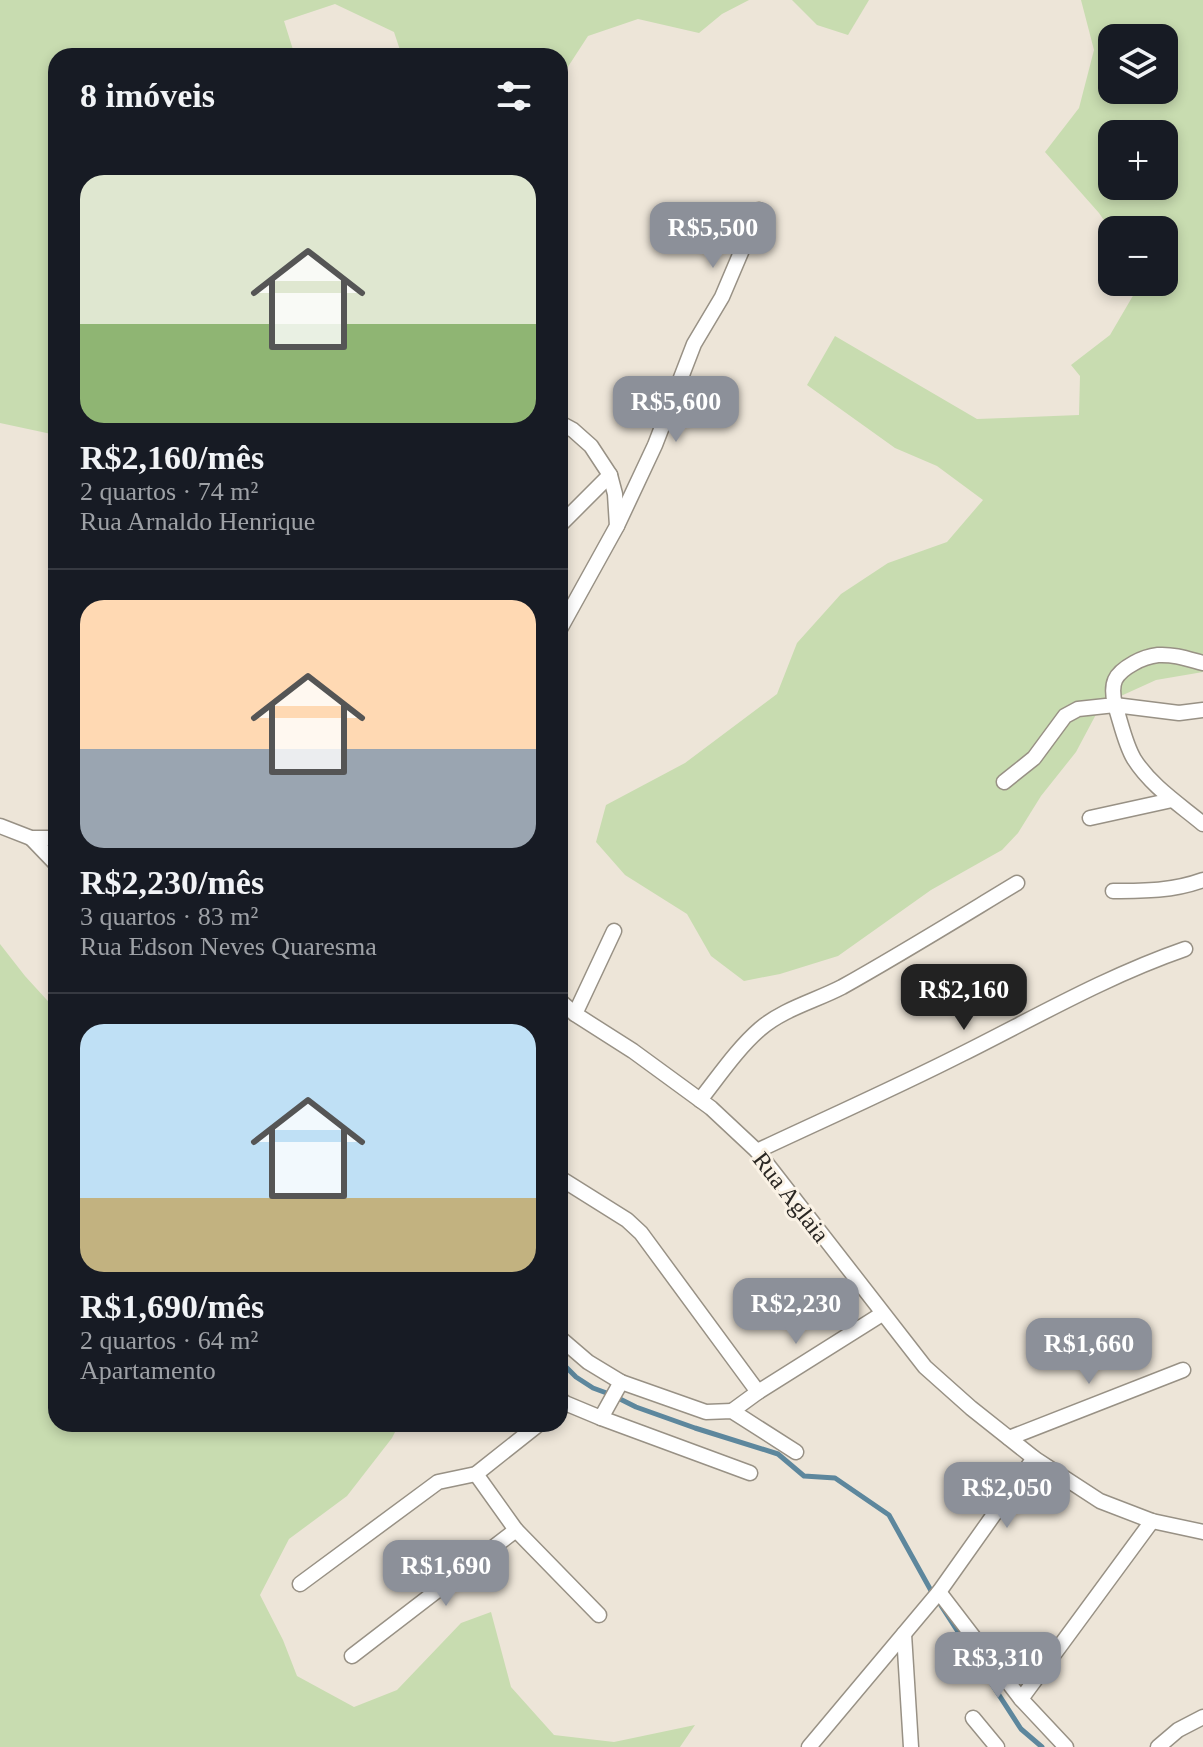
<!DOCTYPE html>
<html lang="pt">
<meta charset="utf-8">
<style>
:root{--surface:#171b24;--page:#242831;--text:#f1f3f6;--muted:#9ea1a6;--line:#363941;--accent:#8c9099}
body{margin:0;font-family:Georgia,serif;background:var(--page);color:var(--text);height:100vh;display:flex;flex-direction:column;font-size:30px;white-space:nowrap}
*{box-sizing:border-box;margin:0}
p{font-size:26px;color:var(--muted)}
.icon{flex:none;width:44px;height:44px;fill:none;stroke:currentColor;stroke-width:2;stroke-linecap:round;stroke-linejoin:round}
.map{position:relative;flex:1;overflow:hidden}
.side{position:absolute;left:48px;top:48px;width:520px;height:1384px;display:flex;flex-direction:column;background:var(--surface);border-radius:24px;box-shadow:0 4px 12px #0003}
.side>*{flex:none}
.tools{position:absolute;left:1098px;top:24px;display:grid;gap:16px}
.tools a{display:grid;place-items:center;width:80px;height:80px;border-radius:16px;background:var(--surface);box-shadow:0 4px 12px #0003;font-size:40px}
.price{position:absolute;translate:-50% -68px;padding:0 18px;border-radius:16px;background:var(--accent);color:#fff;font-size:26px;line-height:52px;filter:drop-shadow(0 2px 4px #0008)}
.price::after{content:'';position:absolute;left:50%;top:48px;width:24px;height:18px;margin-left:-12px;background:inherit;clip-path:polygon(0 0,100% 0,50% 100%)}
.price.on{background:#222;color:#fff}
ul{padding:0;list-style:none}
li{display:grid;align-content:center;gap:16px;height:424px;padding:0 32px}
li+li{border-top:2px solid var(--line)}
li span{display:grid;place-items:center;height:248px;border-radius:24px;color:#555}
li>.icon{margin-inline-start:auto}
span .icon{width:144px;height:144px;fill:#fffc;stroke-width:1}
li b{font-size:34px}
h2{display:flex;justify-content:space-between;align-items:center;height:96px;padding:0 32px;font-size:34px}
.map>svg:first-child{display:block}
.green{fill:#c8dcb0;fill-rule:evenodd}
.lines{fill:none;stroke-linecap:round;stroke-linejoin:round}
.stream{stroke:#5d879d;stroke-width:5}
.minor-casing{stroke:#989185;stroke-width:17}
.minor{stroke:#fff;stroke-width:14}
.labels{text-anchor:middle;stroke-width:6;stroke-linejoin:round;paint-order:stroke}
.street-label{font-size:24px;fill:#2a2723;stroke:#faf2e5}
</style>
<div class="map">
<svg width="1203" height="1747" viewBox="0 0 1203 1747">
<rect width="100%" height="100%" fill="#ede5d8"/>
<g class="green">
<path d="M0,0H749L722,14L699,33L638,19L588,36L560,79V56H402L394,32L335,4L284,21L295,56H56V435L0,423Z"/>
<path d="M792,0H869L848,35L817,25Z"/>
<path d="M1081,0H1203V672L1156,680L1101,705L1076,752L1041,796L1018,833L1002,850L931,890L838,956L780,974L744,981L711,956L687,914L625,875L596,842L606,805L685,763L777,694L797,643L841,594L888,563L947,542L983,500L937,466L895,448L807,385L835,336L977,419L1079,415L1080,376L1071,365L1110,335L1141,282H1164V230H1112V232L1099,213L1045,152L1079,108L1094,50ZM1112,38H1164V90H1112ZM1112,134H1164V186H1112Z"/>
<path d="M0,944L25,976L56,1010V1424H399L392,1438L347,1496L289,1539L260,1595L283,1640L297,1676L354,1707L397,1690L461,1623L491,1612L511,1687L554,1735L614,1742L695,1725L680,1747H0Z"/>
</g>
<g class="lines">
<g class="stream">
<path d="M560,1361L576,1377L593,1388L612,1395L636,1407L695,1428L778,1454L804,1476L835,1478L889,1515L934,1596"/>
<path d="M940,1604L1021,1729L1042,1747"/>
</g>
<g class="minor-casing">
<g id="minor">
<path d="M560,423L573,430L591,446L610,475L615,494L617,526L560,629"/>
<path d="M560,525L610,475"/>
<path d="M617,526L655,445L694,344L722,297L759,210"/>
<path d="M1203,710L1179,713L1115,705C1121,723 1125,744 1134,759C1151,786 1179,804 1203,824"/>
<path d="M1004,782L1034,758L1065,716L1078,709L1115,705C1110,683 1114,674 1134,663C1141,659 1150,656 1158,655C1174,654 1188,659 1203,663"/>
<path d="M1090,818L1172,800"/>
<path d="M0,826L31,838H56"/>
<path d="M31,838L56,864"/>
<path d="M1113,891C1145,891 1173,891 1203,880"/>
<path d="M560,1001L575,1014L633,1051L711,1108L757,1151L925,1367L971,1408L1034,1458L1100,1501L1152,1521L1203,1532"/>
<path d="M575,1014L614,931"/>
<path d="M700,1100C719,1076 737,1049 760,1029C783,1009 815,1001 842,987C901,954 959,918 1017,883"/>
<path d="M757,1151C825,1119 895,1088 962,1054C1036,1017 1107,976 1185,949"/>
<path d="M560,1178L627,1220L641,1233L758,1392"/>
<path d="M560,1338L588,1362L621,1382L706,1412L732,1411L796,1452"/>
<path d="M560,1399L565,1403L601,1418L750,1473"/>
<path d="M732,1411L758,1392L882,1314"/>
<path d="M601,1418L621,1382"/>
<path d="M1009,1438L1183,1370"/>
<path d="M476,1474L516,1530L599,1615"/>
<path d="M300,1584L438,1482L476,1474L539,1424"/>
<path d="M939,1592L1021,1699L1066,1747"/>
<path d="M904,1634L911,1747"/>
<path d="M352,1656L516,1530"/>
<path d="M1021,1699L1152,1521"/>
<path d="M973,1718L997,1747"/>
<path d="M809,1747L939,1592L1034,1458"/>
<path d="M1158,1747L1178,1730L1203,1717"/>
</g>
</g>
<use href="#minor" class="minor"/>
</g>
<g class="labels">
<g class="street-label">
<text transform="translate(791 1197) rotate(52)" y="8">Rua Aglaia</text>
</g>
</g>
</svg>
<div class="tools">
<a><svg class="icon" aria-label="layers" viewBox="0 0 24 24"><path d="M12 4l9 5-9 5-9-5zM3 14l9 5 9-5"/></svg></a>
<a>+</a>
<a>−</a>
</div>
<b class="price" style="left:713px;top:270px">R$5,500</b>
<b class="price" style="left:676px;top:444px">R$5,600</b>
<b class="price on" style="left:964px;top:1032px">R$2,160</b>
<b class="price" style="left:796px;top:1346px">R$2,230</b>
<b class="price" style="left:1089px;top:1386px">R$1,660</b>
<b class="price" style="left:1007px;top:1530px">R$2,050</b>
<b class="price" style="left:446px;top:1608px">R$1,690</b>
<b class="price" style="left:998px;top:1700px">R$3,310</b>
<section class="side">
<h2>8 imóveis<svg class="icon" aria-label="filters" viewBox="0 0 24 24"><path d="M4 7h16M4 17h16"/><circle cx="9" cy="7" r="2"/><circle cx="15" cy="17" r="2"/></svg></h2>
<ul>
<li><span style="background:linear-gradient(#dfe7d0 60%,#8fb573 0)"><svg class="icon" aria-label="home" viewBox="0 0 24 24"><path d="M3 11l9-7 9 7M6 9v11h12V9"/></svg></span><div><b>R$2,160/mês</b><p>2 quartos · 74 m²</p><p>Rua Arnaldo Henrique</p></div></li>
<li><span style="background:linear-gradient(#ffd9b3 60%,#9aa5b1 0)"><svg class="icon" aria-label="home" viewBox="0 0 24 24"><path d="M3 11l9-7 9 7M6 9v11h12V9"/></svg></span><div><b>R$2,230/mês</b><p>3 quartos · 83 m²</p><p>Rua Edson Neves Quaresma</p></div></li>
<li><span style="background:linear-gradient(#bfe0f5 70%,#c2b280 0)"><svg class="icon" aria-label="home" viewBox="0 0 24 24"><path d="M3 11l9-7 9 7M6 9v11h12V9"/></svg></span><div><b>R$1,690/mês</b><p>2 quartos · 64 m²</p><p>Apartamento</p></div></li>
</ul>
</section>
</div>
